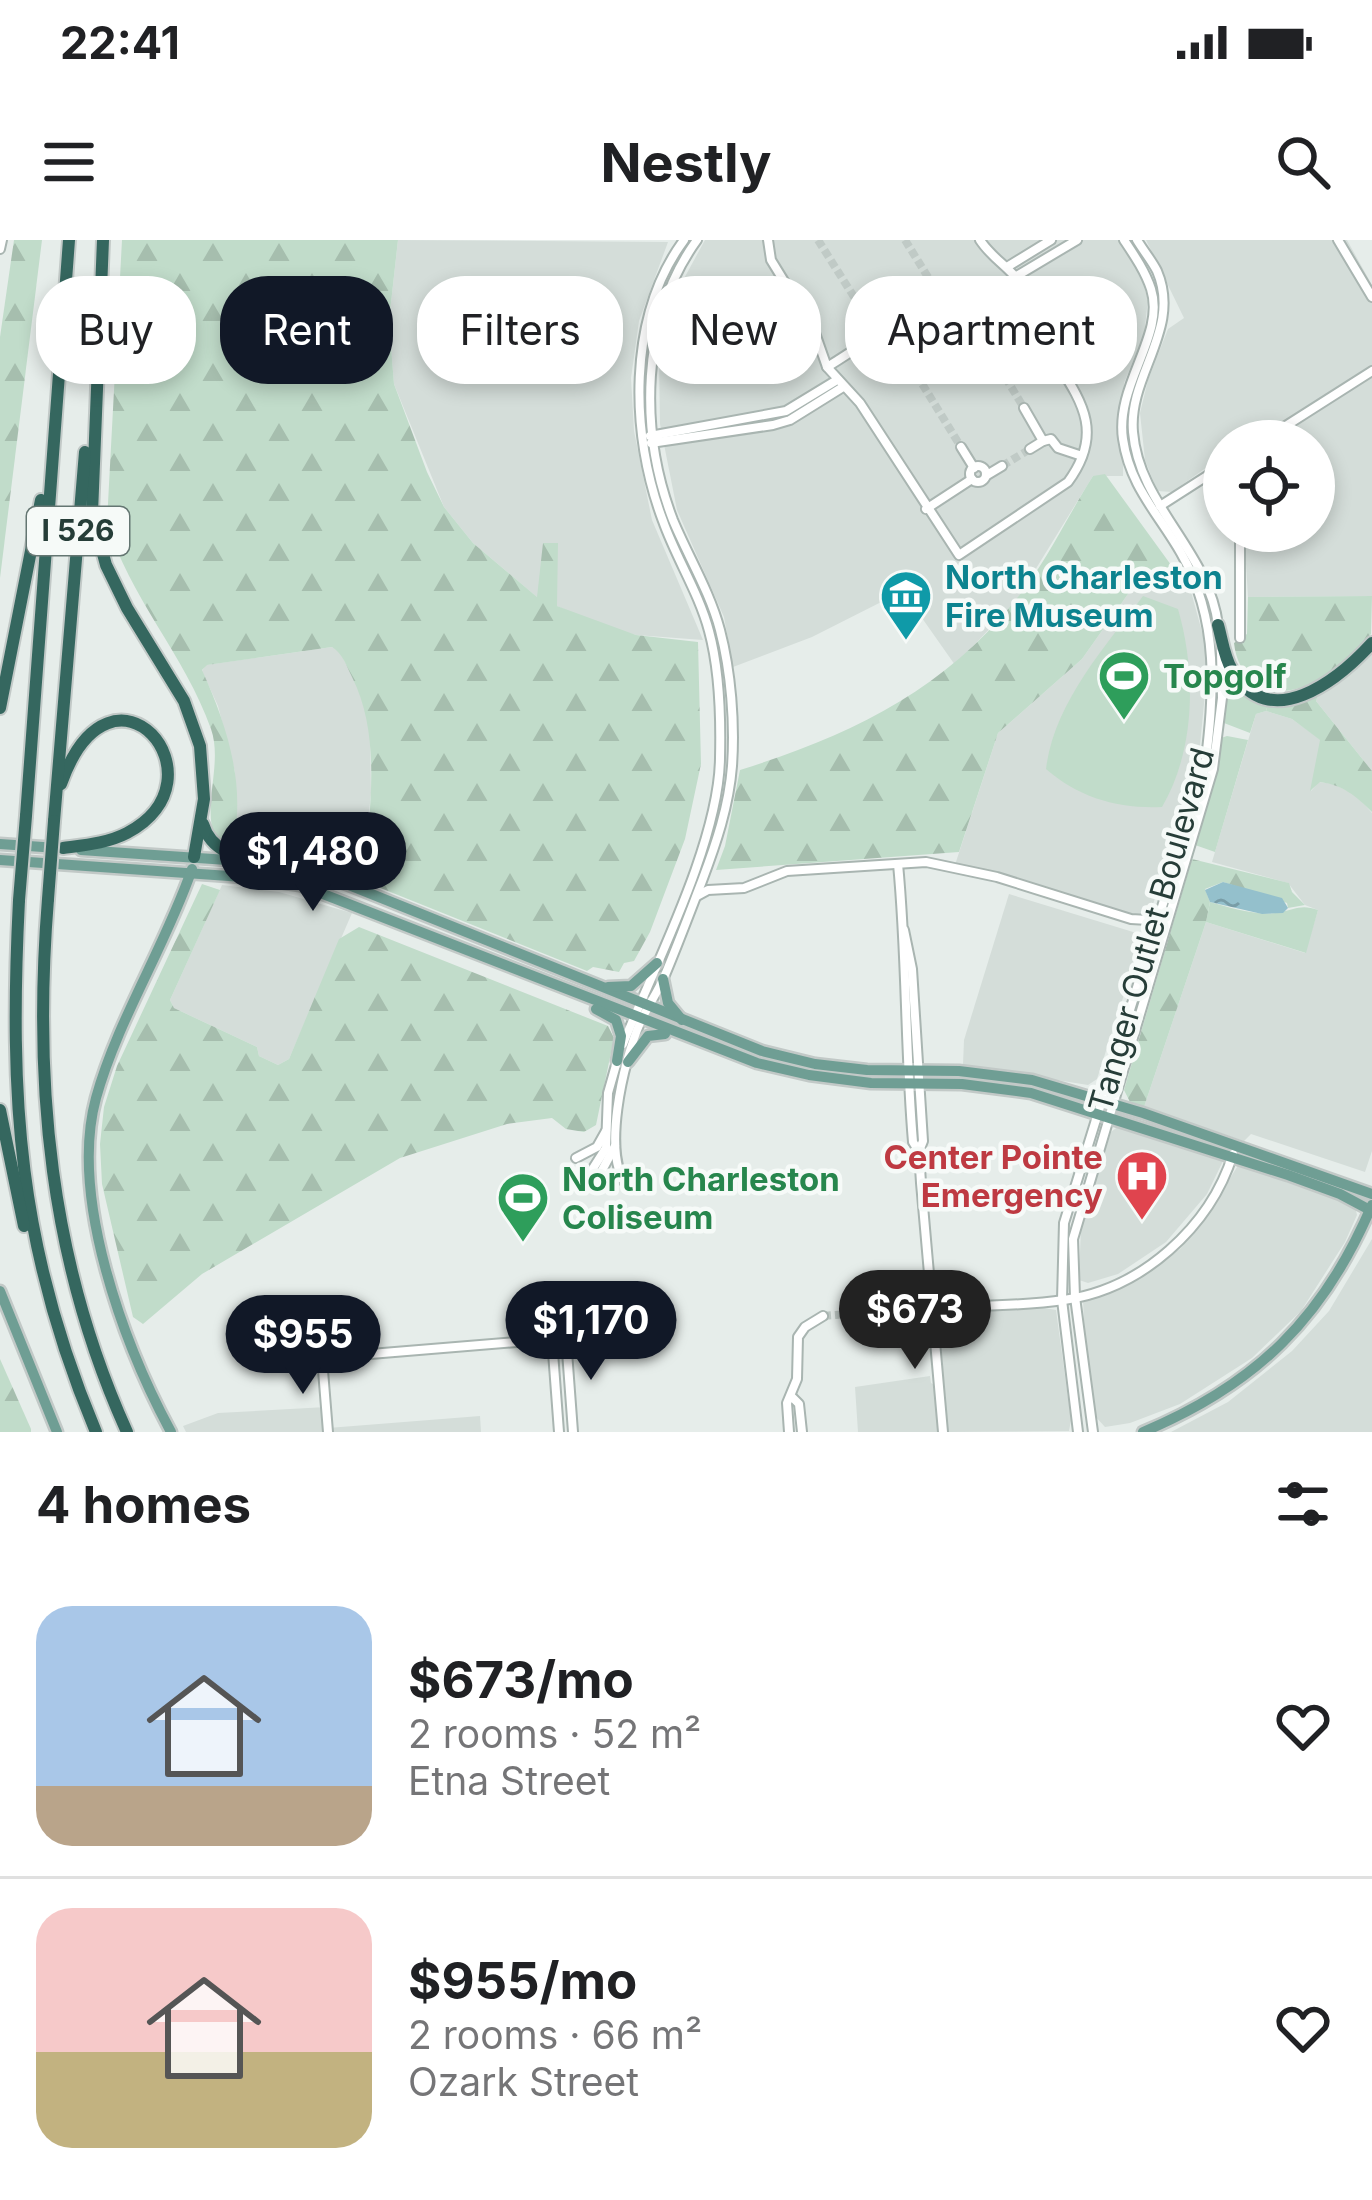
<!DOCTYPE html>
<meta charset="utf-8">
<style>
:root{--surface:#fff;--page:#f2f2f2;--text:#202124;--muted:#757577;--line:#e0e0e0;--accent:#111827}
body{margin:0;font-family:Inter,sans-serif;background:var(--page);color:var(--text);height:100vh;display:flex;flex-direction:column;font-size:45px;white-space:nowrap}
*{box-sizing:border-box;margin:0}
p{font-size:39px;color:var(--muted)}
.icon{flex:none;width:66px;height:66px;fill:none;stroke:currentColor;stroke-width:2;stroke-linecap:round;stroke-linejoin:round}
.map{position:relative;height:1192px;overflow:hidden}
.side{display:flex;flex-direction:column;background:var(--surface);flex:1}
.side>*{flex:none}
.top-card{position:absolute;left:36px;top:36px;width:1302px;height:108px;display:flex;gap:24px}
.controls{position:absolute;left:1203px;top:180px;display:grid;gap:24px}
.controls a{display:grid;place-items:center;width:132px;height:132px;border-radius:50%;background:var(--surface);box-shadow:0 6px 18px #0003;font-size:60px}
.price{position:absolute;translate:-50% -102px;padding:0 27px;border-radius:42px;background:var(--accent);color:#fff;font-size:39px;line-height:78px;filter:drop-shadow(0 3px 6px #0008)}
.price::after{content:'';position:absolute;left:50%;top:72px;width:36px;height:27px;margin-left:-18px;background:inherit;clip-path:polygon(0 0,100% 0,50% 100%)}
.price.on{background:#222;color:#fff}
ul{padding:0;list-style:none}
li{display:flex;align-items:center;gap:36px;height:300px;padding:0 36px}
li+li{border-top:3px solid var(--line)}
li span{display:grid;place-items:center;flex:none;width:336px;height:240px;border-radius:36px;color:#555}
li>.icon{margin-inline-start:auto}
span .icon{width:144px;height:144px;fill:#fffc;stroke-width:1}
li b{font-size:51px}
h2{display:flex;justify-content:space-between;align-items:center;height:144px;padding:0 36px;font-size:51px}
.pill{padding:0 42px;border-radius:48px;background:var(--surface);box-shadow:0 6px 18px #0003;font-size:42px;line-height:108px}
.pill.on{background:var(--accent);color:#fff}
.status{display:flex;justify-content:space-between;align-items:center;height:84px;padding:0 60px;background:var(--surface);direction:ltr}
.status svg{height:33px;fill:currentColor}
header{display:flex;justify-content:space-between;align-items:center;height:156px;padding:0 36px;background:var(--surface);font-size:54px;font-weight:700}
.map>svg:first-child{display:block}
.built{fill:#d4ddd9}
.green{fill:#c1dcca}
.forest{fill:url(#forest-firs)}
.water{fill:url(#water-ripples)}
.lines{fill:none;stroke-linecap:round;stroke-linejoin:round}
.minor-tunnel{stroke:#c0cac6;stroke-width:8;stroke-dasharray:8 4;stroke-linecap:butt}
.minor-casing{stroke:#a9b5b1;stroke-width:12}
.major-casing{stroke:#c2c9c7;stroke-width:15}
.highway-casing{stroke:#c2c9c7;stroke-width:16}
.minor{stroke:#fff;stroke-width:8}
.major{stroke:#6f9e94;stroke-width:10}
.highway{stroke:#35675f;stroke-width:12}
.highway-bridge-casing{stroke:#c2c9c7;stroke-width:16;stroke-linecap:butt}
.highway-bridge{stroke:#35675f;stroke-width:12}
.labels{text-anchor:middle;stroke-width:9;stroke-linejoin:round;paint-order:stroke}
.shield{fill:#f6faf8;stroke:#647672;stroke-width:3}
.shield-label{font-size:30px;font-weight:bold;fill:#263d38}
.culture-label{font-size:33px;font-weight:bold;fill:#0d838f;stroke:#f6faf8;text-anchor:start}
.leisure-label{font-size:33px;font-weight:bold;fill:#27864d;stroke:#f6faf8;text-anchor:start}
.street-label{font-size:33px;fill:#263d38;stroke:#f6faf8}
.health-label{font-size:33px;font-weight:bold;fill:#be3a42;stroke:#f6faf8;text-anchor:end}
</style>
<div class="status"><b>22:41</b><svg viewBox="0 0 49 12"><path d="M0 12V9h3v3zM5 12V6h3v6zM10 12V3h3v9zM15 12V0h3v12zM26 1h20v11H26zM47 4h2v5h-2z"/></svg></div>
<header><svg class="icon" aria-label="menu" viewBox="0 0 24 24"><path d="M4 6h16M4 12h16M4 18h16"/></svg>Nestly<svg class="icon" aria-label="search" viewBox="0 0 24 24"><circle cx="10" cy="10" r="6"/><path d="M15 15l6 6"/></svg></header>
<div class="map">
<svg width="1372" height="1192" viewBox="0 0 1372 1192">
<defs>
<pattern id="forest-firs" width="22" height="20" patternUnits="userSpaceOnUse" patternTransform="scale(3)"><rect width="22" height="20" fill="#c1dcca"/><path d="M5 1l3.5 6h-7zM16 11l3.5 6h-7z" fill="#a6beae"/></pattern>
<pattern id="water-ripples" width="26" height="14" patternUnits="userSpaceOnUse" patternTransform="scale(3)"><rect width="26" height="14" fill="#94c0cc"/><path d="M2 4q2-2 4 0t4 0M15 11q2-2 4 0t4 0" fill="none" stroke="#799da7"/></pattern>
</defs>
<rect width="100%" height="100%" fill="#e6edea"/>
<g class="built">
<path d="M398,0L668,2L639,81L631,138L634,191L652,280L703,400L636,395L606,387L538,358L473,303L444,267L394,144L389,81Z"/>
<path d="M705,0H1119L1140,34L1148,60L1144,95L1124,143L1123,236H1093L1016,361L955,425L903,351L812,397L733,427L724,377L677,270L660,184L659,119L664,90L675,55Z"/>
<path d="M1146,0H1347L1372,45V356L1248,357L1244,291H1314V201H1262L1257,194L1246,201H1224V215L1172,252L1157,251L1145,220L1140,173L1148,140L1168,89L1184,78Z"/>
<path d="M1140,337L1190,348L1204,399L1207,433L1200,505L1191,545L1148,680L954,628L998,493L1082,419Z"/>
<path d="M332,407L339,410L358,448L370,486L371,553L362,643L294,618L234,609L230,599L235,593V532L218,466L202,431L206,425Z"/>
<path d="M1372,412V531L1316,461L1318,455Z"/>
<path d="M1266,471L1292,479L1321,500L1311,551L1319,542L1334,544L1356,555L1372,573V911L1365,932L1251,894L1244,901L1144,867L1206,682L1305,713L1318,670L1305,665L1288,643L1212,622L1256,474Z"/>
<path d="M222,645L279,652L352,673L289,819L278,825L259,816L257,807L174,768L170,760Z"/>
<path d="M1009,654L1143,695L1097,839L1088,845L963,825L964,800Z"/>
<path d="M1120,885L1223,921L1207,954L1166,1002L1118,1034L1088,1043L1079,1040L1081,986L1111,892Z"/>
<path d="M1239,924L1355,966L1357,975L1345,1002L1301,1071L1252,1118L1180,1164L1130,1183L1105,1187L1095,1176L1086,1119L1083,1060L1112,1053L1180,1009L1203,981Z"/>
<path d="M1372,999V1192H1171L1228,1162L1292,1111L1329,1071Z"/>
<path d="M1032,1066L1056,1070L1071,1180L1069,1191L948,1192L939,1078L947,1074Z"/>
<path d="M930,1136L931,1143L939,1148L943,1192H858L855,1147Z"/>
<path d="M326,1167L328,1188L480,1176L481,1192H186L183,1186L218,1173Z"/>
</g>
<g class="green">
<path d="M1143,356L1178,369C1196,431 1196,509 1162,567C1119,569 1079,558 1046,529C1054,463 1105,407 1143,356Z"/>
<path d="M1224,421L1269,461L1266,471L1256,474L1250,493L1224,483Z"/>
<path d="M1227,496L1248,500L1215,612L1195,605L1221,498Z"/>
<path d="M1210,662C1231,668 1259,677 1281,672C1295,669 1302,664 1318,670L1306,713L1206,682Z"/>
</g>
<g class="forest">
<path d="M14,0H42L0,338V97Z"/>
<path d="M122,0H398L389,81L394,144L427,232L444,267L473,303L537,357L543,303H558L557,366L636,395L698,402L701,524L685,599L650,692L634,721L624,723L619,732L593,727L587,731L368,643L365,634C369,569 382,497 352,437C346,425 343,414 332,407L207,425L202,430C225,481 244,537 235,593L221,602L215,598C202,564 223,524 211,489C185,415 129,357 107,282Z"/>
<path d="M1105,234L1187,347L1140,337L1082,419L998,493L959,612L716,630L725,606L740,530C850,495 940,453 1014,362C1045,325 1067,277 1093,236Z"/>
<path d="M1372,356L1371,394C1345,421 1297,470 1257,443C1242,433 1236,420 1234,403L1247,394L1248,357Z"/>
<path d="M1318,455L1316,461L1372,531V572C1356,556 1343,545 1320,542L1310,551L1320,500L1292,479L1266,471L1269,461L1291,464Z"/>
<path d="M1192,619L1289,643L1292,652L1305,665L1288,668L1287,663L1223,642L1205,649L1210,662L1206,682L1144,867L1130,862L1124,850Z"/>
<path d="M202,644L220,650L170,760L174,768L257,807L259,816L278,825L289,819L339,699L359,687L608,786L614,798L596,885L584,892L566,889L552,878L507,884L400,918L202,1034L143,1084L133,1077L102,944L100,904L104,867L117,826Z"/>
<path d="M0,1119L31,1189V1192H0Z"/>
</g>
<path class="water" d="M1223,642L1282,658L1288,668L1283,673L1262,674L1210,662L1205,650Z"/>
<g class="lines">
<g class="minor-tunnel">
<path d="M818,0L861,68"/>
<path d="M905,0L944,63"/>
<path d="M980,96L1024,168"/>
<path d="M916,134L961,207"/>
<path d="M1002,226L1030,209"/>
<path d="M823,1076L923,1068"/>
</g>
<g class="minor-casing">
<g id="minor">
<path d="M768,0L771,20L814,90L827,127L860,163L959,315L1068,242C1113,181 1067,147 1039,92C1031,75 1029,56 1018,40C1006,25 991,17 980,0"/>
<path d="M1137,0C1143,10 1152,21 1157,31C1182,89 1128,135 1133,192C1139,266 1209,311 1218,385"/>
<path d="M1338,0L1372,57"/>
<path d="M0,9L2,0"/>
<path d="M1007,27L1051,0"/>
<path d="M1015,37L1077,0"/>
<path d="M944,63L960,91L1025,51"/>
<path d="M861,68L884,98"/>
<path d="M901,110L948,83L951,75L964,67L980,96"/>
<path d="M827,127C876,98 882,78 916,134"/>
<path d="M1024,168L1043,201L1051,199L1058,208L1082,216"/>
<path d="M650,196L786,171L837,140"/>
<path d="M1262,201L1372,131"/>
<path d="M651,203L773,185L790,180L843,147"/>
<path d="M961,207L974,228"/>
<path d="M1030,209L1043,201"/>
<circle cx="978" cy="234" r="8"/>
<path d="M987,235L1002,226"/>
<path d="M1160,266L1224,225"/>
<path d="M926,269L972,239"/>
<path d="M1240,398V291"/>
<path d="M898,624C907,716 905,809 913,902L918,910"/>
<path d="M697,656L708,650L744,648L787,631L926,622L997,637L1131,679L1148,680L1157,675"/>
<path d="M904,690L912,729L923,901L919,911L921,943L943,1192"/>
<path d="M623,804C655,725 719,602 720,518C721,477 720,431 709,391C699,353 676,318 663,281C630,195 627,77 684,0"/>
<path d="M576,918L597,907L606,891"/>
<path d="M592,930L606,908L608,853L618,818"/>
<path d="M599,936L615,906"/>
<path d="M630,949C599,920 624,819 640,783C647,767 658,752 665,735C678,704 690,672 702,641C716,604 729,566 732,526C735,483 731,432 720,390C710,352 688,316 673,280C639,192 640,78 697,0"/>
<path d="M923,1068C970,1065 1018,1067 1064,1060C1142,1049 1210,987 1233,914"/>
<path d="M552,1099L559,1192"/>
<path d="M793,1158L799,1164L802,1192"/>
<path d="M328,1192L322,1118L566,1098L573,1192"/>
<path d="M789,1192L787,1163L797,1139L798,1097L805,1087L823,1076"/>
<path d="M1078,1192L1062,1060L1064,983L1205,528C1214,453 1220,381 1181,313C1158,273 1130,247 1123,199C1115,144 1166,95 1151,49C1145,31 1134,15 1124,0"/>
<path d="M1093,1192L1075,1057L1073,999L1213,529L1222,458L1221,412"/>
</g>
</g>
<g class="major-casing">
<g id="major">
<path d="M0,604L57,608"/>
<path d="M81,610L242,621"/>
<path d="M0,620L243,637L300,645L757,823L809,835L871,843L962,844L1031,853L1288,935L1340,954L1370,970"/>
<path d="M272,625L305,630L349,645L762,811L815,824L867,830L959,831L1032,840L1143,873L1372,954"/>
<path d="M663,739L668,763L682,780"/>
<path d="M608,747L631,746L657,723"/>
<path d="M596,769L616,780L621,796L617,821"/>
<path d="M628,822L648,796L665,794"/>
<path d="M0,1051L57,1192"/>
<path d="M171,1192C124,1105 69,957 96,858C118,779 165,707 192,629"/>
<path d="M1143,1192C1256,1145 1324,1078 1372,965"/>
</g>
</g>
<g class="highway-casing">
<g id="highway">
<path d="M103,0L92,273L106,325L127,368L184,461L200,506L204,559L194,617"/>
<path d="M1218,385C1222,399 1224,417 1232,430C1269,496 1339,439 1372,403"/>
<path d="M0,468L41,260"/>
<path d="M61,544C112,400 230,539 127,593C108,603 85,605 63,608"/>
<path d="M26,576L69,0"/>
<path d="M54,581L85,212"/>
<path d="M203,584C213,618 249,618 280,626"/>
<path d="M48,659C33,844 50,1022 127,1192"/>
<path d="M19,660C9,858 18,1007 96,1192"/>
<path d="M0,870L24,986"/>
</g>
</g>
<use href="#minor" class="minor"/>
<use href="#major" class="major"/>
<use href="#highway" class="highway"/>
<g class="highway-bridge-casing">
<g id="highway-bridge">
<path d="M48,659L54,581"/>
<path d="M19,660L26,576"/>
</g>
</g>
<use href="#highway-bridge" class="highway-bridge"/>
</g>
<defs>
<g id="museum-pin" transform="scale(2.7)"><path d="M0 17L-7.5 6A9.5 9.5 0 1 1 7.5 6Z" fill="#0f9aa8" stroke="#f6faf8"/><path d="M0-6L6-3V-2H-6V-3ZM-5-1h2V3h-2ZM-1-1h2V3h-2ZM3-1h2V3H3ZM-6 4H6V6H-6Z" fill="#fff"/></g>
<g id="stadium-pin" transform="scale(2.7)"><path d="M0 17L-7.5 6A9.5 9.5 0 1 1 7.5 6Z" fill="#2e9e5b" stroke="#f6faf8"/><path d="M0-5a6.5 5 0 1 0 0 10a6.5 5 0 1 0 0-10ZM-3.5-1.8h7v3.6h-7Z" fill="#fff"/></g>
<g id="hospital-pin" transform="scale(2.7)"><path d="M0 17L-7.5 6A9.5 9.5 0 1 1 7.5 6Z" fill="#e0444e" stroke="#f6faf8"/><path d="M-5-5h3v3.5h4V-5h3V5h-3V1.5h-4V5h-3Z" fill="#fff"/></g>
</defs>
<g fill-rule="evenodd">
<use href="#museum-pin" x="906" y="356"/>
<use href="#stadium-pin" x="1124" y="436"/>
<use href="#hospital-pin" x="1142" y="936"/>
<use href="#stadium-pin" x="523" y="958"/>
</g>
<g class="labels">
<rect class="shield" x="27" y="267" width="102" height="48" rx="9"/>
<g class="shield-label">
<text x="78" y="301">I 526</text>
</g>
<g class="culture-label">
<text x="945" y="349">North Charleston<tspan x="945" dy="38">Fire Museum</tspan></text>
</g>
<g class="leisure-label">
<text x="1163" y="448">Topgolf</text>
<text x="562" y="951">North Charleston<tspan x="562" dy="38">Coliseum</tspan></text>
</g>
<g class="street-label">
<text transform="translate(1151 690) rotate(-74)" y="12">Tanger Outlet Boulevard</text>
</g>
<g class="health-label">
<text x="1103" y="929">Center Pointe<tspan x="1103" dy="38">Emergency</tspan></text>
</g>
</g>
</svg>
<div class="controls">
<a><svg class="icon" aria-label="locate" viewBox="0 0 24 24"><circle cx="12" cy="12" r="6"/><path d="M12 2v4M12 18v4M2 12h4M18 12h4"/></svg></a>
</div>
<b class="price" style="left:313px;top:674px">$1,480</b>
<b class="price on" style="left:915px;top:1132px">$673</b>
<b class="price" style="left:591px;top:1143px">$1,170</b>
<b class="price" style="left:303px;top:1157px">$955</b>
<div class="top-card">
<a class="pill">Buy</a>
<a class="pill on">Rent</a>
<a class="pill">Filters</a>
<a class="pill">New</a>
<a class="pill">Apartment</a>
</div>
</div>
<section class="side">
<h2>4 homes<svg class="icon" aria-label="filters" viewBox="0 0 24 24"><path d="M4 7h16M4 17h16"/><circle cx="9" cy="7" r="2"/><circle cx="15" cy="17" r="2"/></svg></h2>
<ul>
<li><span style="background:linear-gradient(#a9c7e8 75%,#b9a48a 0)"><svg class="icon" aria-label="home" viewBox="0 0 24 24"><path d="M3 11l9-7 9 7M6 9v11h12V9"/></svg></span><div><b>$673/mo</b><p>2 rooms · 52 m²</p><p>Etna Street</p></div><svg class="icon" aria-label="heart" viewBox="0 0 24 24"><path d="M12 20l-8-8c-3-5 5-10 8-4 3-6 11-1 8 4z"/></svg></li>
<li><span style="background:linear-gradient(#f6c9c9 60%,#c2b280 0)"><svg class="icon" aria-label="home" viewBox="0 0 24 24"><path d="M3 11l9-7 9 7M6 9v11h12V9"/></svg></span><div><b>$955/mo</b><p>2 rooms · 66 m²</p><p>Ozark Street</p></div><svg class="icon" aria-label="heart" viewBox="0 0 24 24"><path d="M12 20l-8-8c-3-5 5-10 8-4 3-6 11-1 8 4z"/></svg></li>
</ul>
</section>
